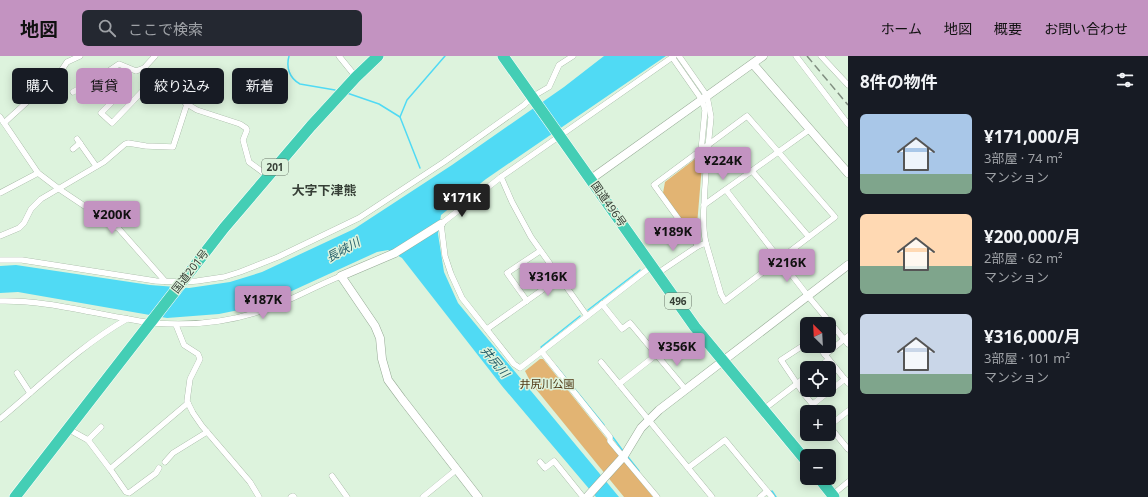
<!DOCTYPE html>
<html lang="ja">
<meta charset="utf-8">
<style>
:root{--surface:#171b24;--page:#242831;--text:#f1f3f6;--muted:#9ea1a6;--accent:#c393c1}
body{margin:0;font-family:"Noto Sans","Noto Sans JP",sans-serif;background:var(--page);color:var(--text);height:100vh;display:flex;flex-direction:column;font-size:15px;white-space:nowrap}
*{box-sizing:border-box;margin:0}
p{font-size:13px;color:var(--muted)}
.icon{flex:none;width:22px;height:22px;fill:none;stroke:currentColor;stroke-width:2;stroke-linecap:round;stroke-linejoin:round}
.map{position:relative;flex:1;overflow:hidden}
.side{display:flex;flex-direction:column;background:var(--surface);width:300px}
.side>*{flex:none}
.top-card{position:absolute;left:12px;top:12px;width:380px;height:36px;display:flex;gap:8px}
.needle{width:26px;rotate:336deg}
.controls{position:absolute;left:800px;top:261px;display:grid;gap:8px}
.controls a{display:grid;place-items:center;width:36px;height:36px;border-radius:6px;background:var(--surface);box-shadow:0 2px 10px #0003;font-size:20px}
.price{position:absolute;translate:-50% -34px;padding:0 9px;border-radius:4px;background:var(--accent);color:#111;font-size:13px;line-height:26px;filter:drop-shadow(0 1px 2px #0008)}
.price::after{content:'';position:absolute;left:50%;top:24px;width:12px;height:9px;margin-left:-6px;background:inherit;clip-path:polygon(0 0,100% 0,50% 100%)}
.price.on{background:#222;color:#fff}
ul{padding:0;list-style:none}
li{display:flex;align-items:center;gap:12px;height:100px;padding:0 12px}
li span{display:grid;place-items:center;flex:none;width:112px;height:80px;border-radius:6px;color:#555}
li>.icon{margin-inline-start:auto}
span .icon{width:48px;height:48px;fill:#fffc;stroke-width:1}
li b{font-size:17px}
h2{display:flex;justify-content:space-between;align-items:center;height:48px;padding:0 12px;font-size:17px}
.chip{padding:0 14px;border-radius:6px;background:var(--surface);box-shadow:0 2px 10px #0003;font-size:14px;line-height:36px}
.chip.on{background:var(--accent);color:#111}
header{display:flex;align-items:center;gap:24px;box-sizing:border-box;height:56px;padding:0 20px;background:var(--accent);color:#111}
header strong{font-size:19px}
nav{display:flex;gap:22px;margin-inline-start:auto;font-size:14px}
.search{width:280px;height:36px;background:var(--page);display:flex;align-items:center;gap:10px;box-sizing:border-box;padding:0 14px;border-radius:6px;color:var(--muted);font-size:15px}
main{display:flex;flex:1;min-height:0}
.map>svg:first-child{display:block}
.green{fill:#e2b473}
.water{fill:#50daf4}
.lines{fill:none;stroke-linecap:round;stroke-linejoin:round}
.stream{stroke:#50daf4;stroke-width:1.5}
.street-casing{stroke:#96aa95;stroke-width:6}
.secondary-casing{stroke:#96aa95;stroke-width:9}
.highway-casing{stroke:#fff;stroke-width:12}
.street{stroke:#fff;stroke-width:5.5}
.secondary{stroke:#fff;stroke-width:8}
.highway{stroke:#44ceb5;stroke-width:11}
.rail{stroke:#808e80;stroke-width:1.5;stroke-dasharray:8 4;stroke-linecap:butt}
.labels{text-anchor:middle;stroke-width:3;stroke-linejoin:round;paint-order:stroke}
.shield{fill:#ddf3dd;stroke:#687568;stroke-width:1}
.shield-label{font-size:10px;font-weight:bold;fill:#363f36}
.street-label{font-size:11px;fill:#363f36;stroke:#ddf3dd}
.park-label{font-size:11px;fill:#503915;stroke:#ddf3dd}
.water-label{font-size:12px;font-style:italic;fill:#28606b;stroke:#ddf3dd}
.quarter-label{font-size:13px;font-weight:bold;fill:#363f36;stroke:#ddf3dd}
</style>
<header>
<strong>地図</strong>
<div class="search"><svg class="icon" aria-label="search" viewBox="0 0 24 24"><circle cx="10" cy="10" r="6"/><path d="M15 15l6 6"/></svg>ここで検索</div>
<nav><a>ホーム</a><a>地図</a><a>概要</a><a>お問い合わせ</a></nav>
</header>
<main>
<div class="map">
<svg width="848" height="441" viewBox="0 0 848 441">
<rect width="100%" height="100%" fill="#ddf3dd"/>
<g class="green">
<path d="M703,97L697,169L700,185L696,186L663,137L665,126Z"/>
<path d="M540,303H543L653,441H624L531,327L525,315Z"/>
</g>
<path class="water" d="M604,0H666L486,123L441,159L438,178L444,216L458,247L619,441H596L502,330L402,202L388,194L377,196L259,250L219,258L167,262L18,236L0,237V210L16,209L150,229L189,232L230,226L262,216L354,173L452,109L564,31Z"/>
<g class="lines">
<g class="stream">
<path d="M289,0C286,11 289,22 300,28L335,34"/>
<path d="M347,37L379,48L400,61L420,112"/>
<path d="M400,61L407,44L445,0"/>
<path d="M588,254L640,214"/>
<path d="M543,293L541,291L580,260"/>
<path d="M556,310L604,369"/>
<path d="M612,380L623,395"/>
<path d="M628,401L639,415"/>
<path d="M771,436L772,435L776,441"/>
</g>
<g class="street-casing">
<g id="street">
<path d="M155,0L144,12L174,38L187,48L197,54L240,68L246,72L247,74L243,84L249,106L268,120"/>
<path d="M339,0L356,21"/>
<path d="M796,0L848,68"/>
<path d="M821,0L848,29"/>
<path d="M672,1L702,44L705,54L701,95"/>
<path d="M73,36L82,31H85L119,8L136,15L144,12"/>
<path d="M131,47L121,37L101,57L112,67L155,22"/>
<path d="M0,61L38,117L59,133L119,173L165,225"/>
<path d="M4,67L61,15L67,6L80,0"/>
<path d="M77,83L96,110"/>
<path d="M73,93L80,87"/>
<path d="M752,115L809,181"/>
<path d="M501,121L512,146L531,181L587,260"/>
<path d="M726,134L808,240L848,288"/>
<path d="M0,137L38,117"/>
<path d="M704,149L809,74"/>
<path d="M0,180L19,172L24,167L31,153L41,143L104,106L125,88L128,87L146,90L173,91L187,48"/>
<path d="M698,190L654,129L747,60L835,161L725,245L721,238L706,187"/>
<path d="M0,204H22L156,225L181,226L197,225L224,221L240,216L278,201L359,162L444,106L524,49L532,41L549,31L559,9L573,0"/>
<path d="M652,210L520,312L514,308L462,242L451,218L445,200L441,168L501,121L674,0"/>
<path d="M658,217L698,190L706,187C703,174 703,163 704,150C705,120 708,91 711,61L707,40L679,0"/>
<path d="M0,245C41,244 83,255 123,262C133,264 143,266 153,267C188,270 224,267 258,256C287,247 313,231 341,220"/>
<path d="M527,245L507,217L540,195"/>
<path d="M602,248L622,273L630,267L686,334"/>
<path d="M176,269L184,289L198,298L200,303L190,323L187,345L193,357L202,370L250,426L259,441"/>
<path d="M487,273L559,222"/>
<path d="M807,287L781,304L804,338L819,356"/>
<path d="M818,290L848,327"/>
<path d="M542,296L610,381V385L657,441"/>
<path d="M825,299L848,280"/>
<path d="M601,306L712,441"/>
<path d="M818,312L828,304"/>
<path d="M17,317L30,337"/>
<path d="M619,328L656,299"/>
<path d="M813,348L845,323"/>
<path d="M764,353L807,320"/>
<path d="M0,363C41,329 81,289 127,263"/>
<path d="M829,370L848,393"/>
<path d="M829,370L848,355"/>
<path d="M68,373L88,384L110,413L188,347"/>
<path d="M88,384L101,371"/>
<path d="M165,406L173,397L207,376"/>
<path d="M540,406L545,412L554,405L583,441"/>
<path d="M688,412L725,384L772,441"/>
<path d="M110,413L126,436L129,437L156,417L159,412"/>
<path d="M332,420L347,441"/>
<path d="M831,440L848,426"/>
<path d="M291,441L293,440L294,441"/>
<path d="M423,441L456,414"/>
<path d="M760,441L767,435"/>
</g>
</g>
<g class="secondary-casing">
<g id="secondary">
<path d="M753,8L848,117"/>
<path d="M591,123L763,0"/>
<path d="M441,168L395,197L341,220L375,270L380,282L382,303L388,324L402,343L478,441"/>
<path d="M587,441L624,400L641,372L659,354L848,209"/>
</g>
</g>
<g class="highway-casing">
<g id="highway">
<path d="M503,0L695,271L807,406"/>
<path d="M819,422L834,441"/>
<path d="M15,441L224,172L311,70L356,21L378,0"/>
</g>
</g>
<use href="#street" class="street"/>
<use href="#secondary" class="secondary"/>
<use href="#highway" class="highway"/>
<path class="rail" d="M807,0L848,49"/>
</g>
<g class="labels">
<g class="shield">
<rect x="262" y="103" width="26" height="16" rx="3"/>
<rect x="665" y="237" width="26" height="16" rx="3"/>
</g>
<g class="shield-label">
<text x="275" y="115">201</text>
<text x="678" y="249">496</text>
</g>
<g class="street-label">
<text transform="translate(609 148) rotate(55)" y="4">国道496号</text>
<text transform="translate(190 215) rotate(-52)" y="4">国道201号</text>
</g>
<g class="park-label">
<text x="547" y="332">井尻川公園</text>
</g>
<g class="water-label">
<text transform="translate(343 194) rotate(-29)" y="4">長峡川</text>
<text transform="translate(495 306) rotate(50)" y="4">井尻川</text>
</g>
<g class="quarter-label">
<text x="324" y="139">大字下津熊</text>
</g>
</g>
</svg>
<div class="controls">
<a><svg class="needle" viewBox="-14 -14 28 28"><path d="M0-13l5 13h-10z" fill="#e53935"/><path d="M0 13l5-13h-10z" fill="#9ea1a6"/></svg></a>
<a><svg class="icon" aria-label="locate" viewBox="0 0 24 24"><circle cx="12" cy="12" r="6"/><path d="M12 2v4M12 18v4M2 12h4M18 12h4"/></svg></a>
<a>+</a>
<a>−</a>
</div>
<b class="price" style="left:723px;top:125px">¥224K</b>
<b class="price on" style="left:462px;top:162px">¥171K</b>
<b class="price" style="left:112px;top:179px">¥200K</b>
<b class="price" style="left:673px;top:196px">¥189K</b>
<b class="price" style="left:787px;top:227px">¥216K</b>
<b class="price" style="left:548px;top:241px">¥316K</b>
<b class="price" style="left:263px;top:264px">¥187K</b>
<b class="price" style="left:677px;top:311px">¥356K</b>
<div class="top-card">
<a class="chip">購入</a>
<a class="chip on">賃貸</a>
<a class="chip">絞り込み</a>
<a class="chip">新着</a>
</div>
</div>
<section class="side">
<h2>8件の物件<svg class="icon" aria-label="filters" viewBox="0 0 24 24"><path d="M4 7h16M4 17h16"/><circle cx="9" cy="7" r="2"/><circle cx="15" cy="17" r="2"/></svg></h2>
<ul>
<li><span style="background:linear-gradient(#a9c7e8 75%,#7fa58c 0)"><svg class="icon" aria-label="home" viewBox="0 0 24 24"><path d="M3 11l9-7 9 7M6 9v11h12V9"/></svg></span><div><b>¥171,000/月</b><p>3部屋 · 74 m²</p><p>マンション</p></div></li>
<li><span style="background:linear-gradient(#ffd9b3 65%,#7fa58c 0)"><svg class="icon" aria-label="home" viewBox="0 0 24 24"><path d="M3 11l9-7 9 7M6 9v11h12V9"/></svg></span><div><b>¥200,000/月</b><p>2部屋 · 62 m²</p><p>マンション</p></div></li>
<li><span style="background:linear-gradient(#c9d6e8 75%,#7fa58c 0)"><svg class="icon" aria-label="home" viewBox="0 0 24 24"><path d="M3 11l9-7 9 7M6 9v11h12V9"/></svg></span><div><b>¥316,000/月</b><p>3部屋 · 101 m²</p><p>マンション</p></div></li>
</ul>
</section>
</main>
